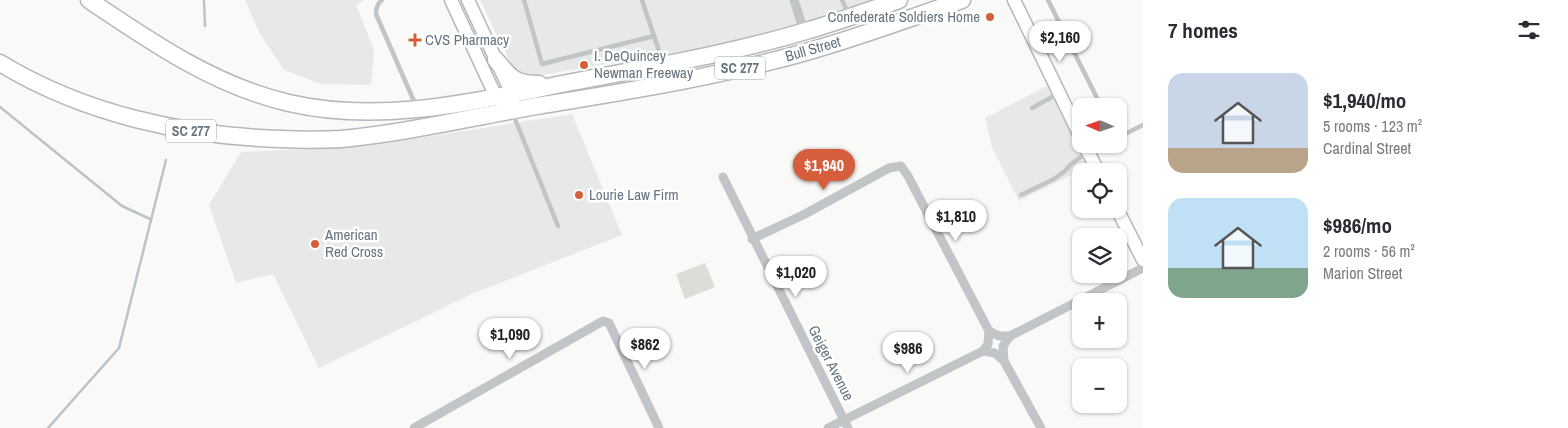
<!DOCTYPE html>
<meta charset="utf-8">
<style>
:root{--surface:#fff;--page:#f2f2f3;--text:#2b2b33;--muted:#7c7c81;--accent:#d55e3c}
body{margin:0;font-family:"Archivo Narrow",sans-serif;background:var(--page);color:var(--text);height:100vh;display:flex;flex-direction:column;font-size:19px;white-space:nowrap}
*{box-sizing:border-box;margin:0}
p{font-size:16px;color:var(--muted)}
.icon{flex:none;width:28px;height:28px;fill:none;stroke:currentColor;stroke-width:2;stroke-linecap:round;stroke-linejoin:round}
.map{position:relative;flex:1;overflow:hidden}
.side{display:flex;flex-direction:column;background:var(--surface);width:425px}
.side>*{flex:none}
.needle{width:32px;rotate:272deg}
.buttons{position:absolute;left:1072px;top:98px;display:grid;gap:10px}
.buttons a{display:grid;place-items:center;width:55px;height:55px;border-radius:10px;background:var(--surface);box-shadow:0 1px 4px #0004;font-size:25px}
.price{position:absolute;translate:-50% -42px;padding:0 11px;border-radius:18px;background:#fff;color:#222;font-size:16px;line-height:32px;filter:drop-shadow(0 1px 2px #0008)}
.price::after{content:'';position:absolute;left:50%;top:30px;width:15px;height:11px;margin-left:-8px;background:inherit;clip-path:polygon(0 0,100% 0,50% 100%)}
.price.current{background:var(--accent);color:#fff}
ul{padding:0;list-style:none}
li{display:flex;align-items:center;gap:15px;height:125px;padding:0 25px}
li span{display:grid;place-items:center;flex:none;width:140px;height:100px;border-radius:15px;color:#555}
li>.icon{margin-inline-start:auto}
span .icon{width:60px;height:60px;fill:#fffc;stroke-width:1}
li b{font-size:21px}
h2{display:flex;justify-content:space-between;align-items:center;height:60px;padding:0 25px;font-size:21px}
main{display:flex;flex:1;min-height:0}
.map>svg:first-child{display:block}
.built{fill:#e7e8e8}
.green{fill:#daded7}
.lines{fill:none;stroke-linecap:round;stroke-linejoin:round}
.stream{stroke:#bac4c8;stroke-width:2.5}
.secondary-casing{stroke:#b3b9bd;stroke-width:15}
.highway-casing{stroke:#b4b8bb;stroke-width:19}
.lane{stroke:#c1c5c8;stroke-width:4.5}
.street{stroke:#c1c5c8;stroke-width:9}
.secondary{stroke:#fff;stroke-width:12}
.highway{stroke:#fff;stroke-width:16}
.poi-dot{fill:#d55e3c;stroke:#fff;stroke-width:2}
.labels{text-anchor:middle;stroke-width:5;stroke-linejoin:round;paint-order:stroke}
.shield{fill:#fff;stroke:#949ea6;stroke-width:1}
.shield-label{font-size:14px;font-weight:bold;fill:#667580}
.poi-label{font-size:15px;fill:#667580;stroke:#fff;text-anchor:start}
.street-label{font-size:15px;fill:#667580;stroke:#fff}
</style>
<main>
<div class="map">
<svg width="1143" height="428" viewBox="0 0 1143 428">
<rect width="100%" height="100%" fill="#f9f9f8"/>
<g class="built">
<path d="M245,0H364L356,5L374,50L371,85L321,84L284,70L260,34Z"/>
<path d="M480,0H872L788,28L713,46L518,79Z"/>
<path d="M1049,85L1089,166L1019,201L992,147L985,118Z"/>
<path d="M572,114L622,235L474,293L319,368L273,274L236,283L209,205L241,152L368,146Z"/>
</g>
<path class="green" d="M705,263L715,287L685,299L676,274Z"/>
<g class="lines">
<g class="stream">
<path d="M204,0L205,26"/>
<path d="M0,107L122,206L150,219"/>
<path d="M48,428L119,348L166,160"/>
</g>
<g class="secondary-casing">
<g id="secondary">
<path d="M451,0L496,97L502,102"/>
<path d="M468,0L512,94V103"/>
<path d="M1014,0L1081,138"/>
<path d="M1084,144L1098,171"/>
<path d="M1117,209L1143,260"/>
</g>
</g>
<g class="highway-casing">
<g id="highway">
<path d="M89,0C151,42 215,86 289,103C384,125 479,100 572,82C650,67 729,54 806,31C837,22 868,11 899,0"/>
<path d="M496,60C511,78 514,84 539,84"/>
<path d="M0,63C84,114 184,136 281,139C301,140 321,140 341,139C407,133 472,117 537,106C628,91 718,77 806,52C859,37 911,18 962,0"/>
</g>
</g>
<g class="lane">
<path d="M382,0C377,4 376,8 376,14L416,106"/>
<path d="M524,0L542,64L654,36"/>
<path d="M642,0L663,63"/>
<path d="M842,0L848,13"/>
<path d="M1048,0L1101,106"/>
<path d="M1039,48L1066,34"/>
<path d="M1032,108L1059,93"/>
<path d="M513,114L558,226"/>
<path d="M1119,137L1143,125"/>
<path d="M1021,195L1054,179L1065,171L1071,164L1088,152L1105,144"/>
</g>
<g class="street">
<path d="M794,0L804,31"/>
<path d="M723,177L848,428"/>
<path d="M752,239L805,214L889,168L901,166L908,176L989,331L988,344L983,351L828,428"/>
<path d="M989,331L999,336H1010"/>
<path d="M983,351L995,353L1004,361L1041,428"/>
<path d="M1004,361L1003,346L1010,336L1143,268"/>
<path d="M414,428L603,321L609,323L659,428"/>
</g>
<use href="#secondary" class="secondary"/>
<use href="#highway" class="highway"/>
</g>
<g class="poi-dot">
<circle cx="990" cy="17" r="5"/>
<path d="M412.5 32.5h5v5h5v5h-5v5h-5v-5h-5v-5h5z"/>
<circle cx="584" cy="65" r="5"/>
<circle cx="579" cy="195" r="5"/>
<circle cx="315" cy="244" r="5"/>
</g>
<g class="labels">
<g class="shield">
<rect x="715" y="56.5" width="50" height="23" rx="4"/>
<rect x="166" y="119.5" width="50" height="23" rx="4"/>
</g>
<g class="shield-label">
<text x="740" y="73">SC 277</text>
<text x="191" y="136">SC 277</text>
</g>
<g class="poi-label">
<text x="980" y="22" text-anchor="end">Confederate Soldiers Home</text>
<text x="425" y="45">CVS Pharmacy</text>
<text x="594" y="61">I. DeQuincey<tspan x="594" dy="17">Newman Freeway</tspan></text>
<text x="589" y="200">Lourie Law Firm</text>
<text x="325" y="240">American<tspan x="325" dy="17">Red Cross</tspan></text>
</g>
<g class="street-label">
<text transform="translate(813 49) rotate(-16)" y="5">Bull Street</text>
<text transform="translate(831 363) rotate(63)" y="5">Geiger Avenue</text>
</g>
</g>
</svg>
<div class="buttons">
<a><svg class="needle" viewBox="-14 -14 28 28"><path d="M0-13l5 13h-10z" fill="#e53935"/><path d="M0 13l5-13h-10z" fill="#7c7c81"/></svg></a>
<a><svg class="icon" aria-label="locate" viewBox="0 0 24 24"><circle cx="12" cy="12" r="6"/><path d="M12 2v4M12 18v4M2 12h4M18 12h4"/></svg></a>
<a><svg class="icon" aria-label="layers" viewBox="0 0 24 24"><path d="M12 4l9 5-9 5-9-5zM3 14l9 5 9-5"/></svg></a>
<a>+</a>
<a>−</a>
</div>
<b class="price" style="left:1060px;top:63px">$2,160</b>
<b class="price current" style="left:824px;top:191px">$1,940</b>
<b class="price" style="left:956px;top:242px">$1,810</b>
<b class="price" style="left:796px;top:298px">$1,020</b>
<b class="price" style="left:510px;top:360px">$1,090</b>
<b class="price" style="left:645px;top:370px">$862</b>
<b class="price" style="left:908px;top:374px">$986</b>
</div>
<section class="side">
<h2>7 homes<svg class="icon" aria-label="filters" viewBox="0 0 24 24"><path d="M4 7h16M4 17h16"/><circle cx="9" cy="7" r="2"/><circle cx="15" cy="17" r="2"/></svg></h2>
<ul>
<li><span style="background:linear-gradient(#c9d6e8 75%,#b9a48a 0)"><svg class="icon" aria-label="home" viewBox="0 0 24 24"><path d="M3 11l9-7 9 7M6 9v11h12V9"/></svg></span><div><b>$1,940/mo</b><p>5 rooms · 123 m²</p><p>Cardinal Street</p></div></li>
<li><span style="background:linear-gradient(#bfe0f5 70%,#7fa58c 0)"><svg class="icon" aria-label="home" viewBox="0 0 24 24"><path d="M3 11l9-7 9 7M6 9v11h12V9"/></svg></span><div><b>$986/mo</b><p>2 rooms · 56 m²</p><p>Marion Street</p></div></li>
</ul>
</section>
</main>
